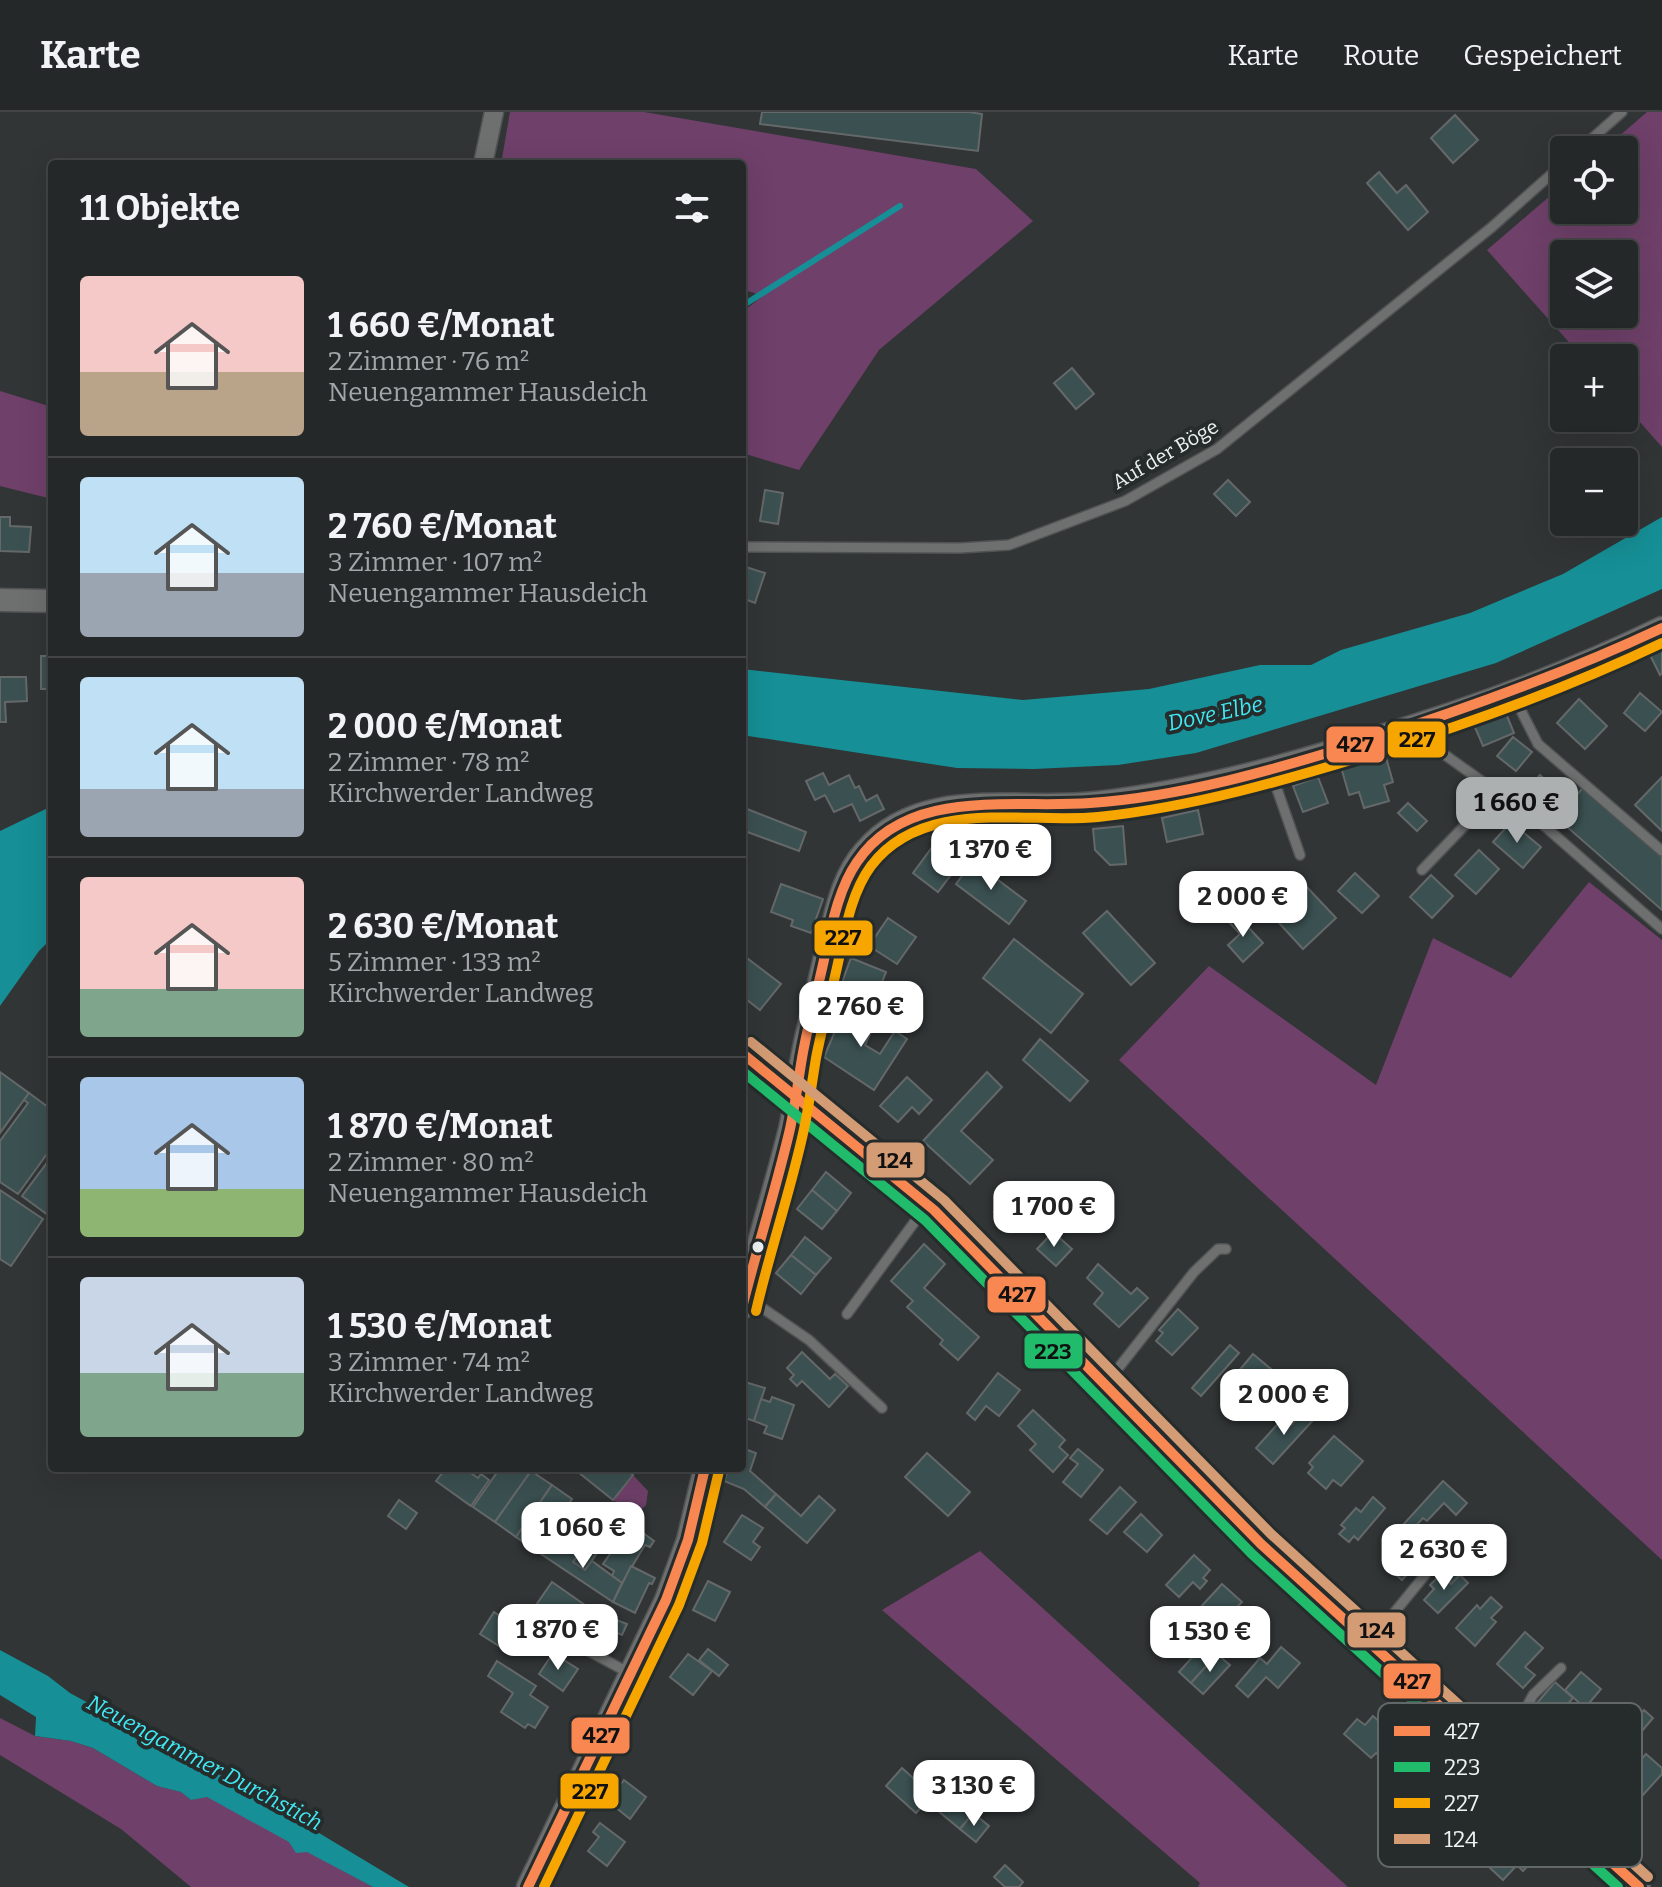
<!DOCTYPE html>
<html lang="de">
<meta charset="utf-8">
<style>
:root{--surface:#252828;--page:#313434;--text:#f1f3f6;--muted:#a3a6a8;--line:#424445;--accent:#acb0b0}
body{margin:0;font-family:Bitter,serif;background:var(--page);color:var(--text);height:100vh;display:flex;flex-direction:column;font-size:30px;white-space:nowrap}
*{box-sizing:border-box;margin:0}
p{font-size:26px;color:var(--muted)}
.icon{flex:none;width:44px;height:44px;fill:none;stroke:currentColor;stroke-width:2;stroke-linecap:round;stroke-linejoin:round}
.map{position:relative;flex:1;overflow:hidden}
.drawer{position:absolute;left:48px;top:48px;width:698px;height:1312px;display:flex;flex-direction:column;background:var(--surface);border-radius:8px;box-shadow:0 8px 32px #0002,0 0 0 2px var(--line)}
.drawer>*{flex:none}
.buttons{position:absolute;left:1550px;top:24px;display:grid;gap:16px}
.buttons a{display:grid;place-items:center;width:88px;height:88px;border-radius:8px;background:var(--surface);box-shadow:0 8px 32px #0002,0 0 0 2px var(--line);font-size:40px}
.price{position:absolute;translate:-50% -68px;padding:0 18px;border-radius:16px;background:#fff;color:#222;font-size:26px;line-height:52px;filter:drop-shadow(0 2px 4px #0008)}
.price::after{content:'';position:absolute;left:50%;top:48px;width:24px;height:18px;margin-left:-12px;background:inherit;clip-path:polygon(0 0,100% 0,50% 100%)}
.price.current{background:var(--accent);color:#111}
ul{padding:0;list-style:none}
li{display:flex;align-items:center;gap:24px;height:200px;padding:0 32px}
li+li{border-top:2px solid var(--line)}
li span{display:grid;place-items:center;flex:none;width:224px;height:160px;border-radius:8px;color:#555}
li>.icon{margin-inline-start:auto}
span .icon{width:96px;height:96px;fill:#fffc;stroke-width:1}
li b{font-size:34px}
h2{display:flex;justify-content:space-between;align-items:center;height:96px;padding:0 32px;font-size:34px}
header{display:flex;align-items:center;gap:48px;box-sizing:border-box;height:112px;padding:0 40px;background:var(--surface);border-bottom:2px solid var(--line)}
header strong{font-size:38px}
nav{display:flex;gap:44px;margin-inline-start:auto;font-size:28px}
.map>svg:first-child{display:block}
.green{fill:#6f406a;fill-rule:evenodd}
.water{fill:#168f96}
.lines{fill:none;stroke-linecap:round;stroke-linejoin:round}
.stream{stroke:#168f96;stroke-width:6}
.building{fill:#3b5051;stroke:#656868;stroke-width:2}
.service-casing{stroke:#505253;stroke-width:12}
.minor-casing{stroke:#505253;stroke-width:21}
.tertiary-casing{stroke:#505253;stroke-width:25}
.service{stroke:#6e6f6f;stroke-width:9}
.minor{stroke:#6e6f6f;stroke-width:18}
.tertiary{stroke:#6e6f6f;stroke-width:22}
.bus-1-casing{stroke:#262c2c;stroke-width:16}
.bus-2-casing{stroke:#262c2c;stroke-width:16}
.bus-3-casing{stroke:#262c2c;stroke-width:16}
.bus-4-casing{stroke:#262c2c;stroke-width:16}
.bus-1{stroke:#f88751;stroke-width:10}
.bus-2{stroke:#20bc6c;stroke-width:10}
.bus-3{stroke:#f7a600;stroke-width:10}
.bus-4{stroke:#d39c74;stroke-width:10}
.bus-dot{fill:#eff2f3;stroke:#262c2c;stroke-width:3}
.labels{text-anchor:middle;stroke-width:8;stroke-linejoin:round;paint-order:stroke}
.street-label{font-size:20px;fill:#eff2f3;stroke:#262c2c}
.water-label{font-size:22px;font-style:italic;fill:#41e9f4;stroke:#262c2c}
.key{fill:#262c2c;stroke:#626768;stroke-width:2}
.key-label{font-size:22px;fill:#eff2f3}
.line-badge{stroke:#262c2c;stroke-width:3}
.pale-badge-label{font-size:22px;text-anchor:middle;font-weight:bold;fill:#111}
</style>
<header>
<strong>Karte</strong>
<nav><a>Karte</a><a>Route</a><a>Gespeichert</a></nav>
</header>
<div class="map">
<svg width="1662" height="1775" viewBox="0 0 1662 1775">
<rect width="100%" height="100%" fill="#313535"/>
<g class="green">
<path d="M510,0H644L976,57L1033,109L879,238L799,358L742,341V200L763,184L742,177V52H501Z"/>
<path d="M1647,0H1662V335L1624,292V246H1583L1487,138L1564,72V98H1624V38H1603ZM1624,142V202H1564V142Z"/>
<path d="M0,279L52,295V387L0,374Z"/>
<path d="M1589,770L1662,828V1448L1119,948L1209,854L1376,973L1433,826L1511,866Z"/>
<path d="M633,1363L648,1379L646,1393L641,1398L626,1396L613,1388Z"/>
<path d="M980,1439L1348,1775H1198L1200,1771L882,1498Z"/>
<path d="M0,1606L35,1624L71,1629L93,1636L157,1674L182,1680L191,1688L207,1684L373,1775H191L121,1717L0,1643Z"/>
</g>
<g class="water">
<path d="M1662,405V477L1496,551L1196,641L1118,653L1034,657L957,656L742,623V557L1023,588L1149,577L1260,553H1311L1341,538L1470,501L1563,462Z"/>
<path d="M52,694V826L39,839L0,894V719Z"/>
<path d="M0,1538L48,1564L70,1581L249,1679L409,1775H373L307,1740L296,1741L289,1730L207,1685L191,1688L181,1680L157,1674L93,1636L71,1629L35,1624L36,1605L0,1583Z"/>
</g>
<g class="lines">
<path class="stream" d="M742,194L900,94"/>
</g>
<g class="building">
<path d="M762,0H969L982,2L978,39L760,12Z"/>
<path d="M1455,3L1478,28L1453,51L1431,26Z"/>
<path d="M1379,60L1397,81L1406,73L1428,100L1408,118L1367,71Z"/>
<path d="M1072,256L1094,282L1076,297L1054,271Z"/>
<path d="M1228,368L1250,390L1236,404L1214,382Z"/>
<path d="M765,378L783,381L778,412L760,409Z"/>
<path d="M0,405H10V414L31,415L29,440L0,439Z"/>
<path d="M746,455L765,461L755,491L742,486V466Z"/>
<path d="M1662,537V561L1660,563L1650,543Z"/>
<rect x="41" y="544" width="11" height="33"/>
<path d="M0,565H26L27,589L5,590L6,610H0Z"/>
<path d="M1640,581L1662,600L1645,619L1624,601Z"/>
<path d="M1579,587L1607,614L1585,637L1557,611Z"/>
<path d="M1505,599L1514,621L1483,634L1474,613Z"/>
<path d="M1513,625L1532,640L1516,659L1497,644Z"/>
<path d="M1385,642L1393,670L1384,673L1389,689L1364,696L1359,680L1349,683L1341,655Z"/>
<path d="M823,661L829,673L849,663L855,676L859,674L866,689L877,683L884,697L860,709L852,692L834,700L825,683L815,688L806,669Z"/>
<path d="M1540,663L1570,690L1583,676L1662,745V798L1526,679Z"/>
<path d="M1318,665L1328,691L1303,700L1293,674Z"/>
<path d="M1662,665V719L1635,693Z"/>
<path d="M1408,691L1427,709L1417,719L1398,701Z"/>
<path d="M747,697L806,720L799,739L742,718Z"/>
<path d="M1198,698L1203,722L1167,730L1162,706Z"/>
<path d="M1511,710L1541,735L1523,756L1493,730Z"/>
<path d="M1123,714L1126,752L1110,753L1095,738L1093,717Z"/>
<path d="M947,715L972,735L938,780L913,761Z"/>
<path d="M1479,738L1499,757L1476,782L1455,763Z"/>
<path d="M973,749L1026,789L1009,812L956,772Z"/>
<path d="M1355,761L1379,784L1362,801L1338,779Z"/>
<path d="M1431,763L1453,784L1432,806L1410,785Z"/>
<path d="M781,772L823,787L811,821L791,814L793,808L771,800Z"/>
<path d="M1304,772L1336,806L1303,837L1254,784L1266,773L1283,791Z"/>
<path d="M1107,799L1155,851L1131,873L1083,821Z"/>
<path d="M1235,801L1263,831L1243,850L1228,833L1240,822L1227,808Z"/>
<path d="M888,806L916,825L897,852L869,834Z"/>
<path d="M1014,827L1083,882L1051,921L983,866Z"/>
<path d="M743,843L781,872L760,898L742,884Z"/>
<path d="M851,846L886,860L874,891L839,878Z"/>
<path d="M845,896L876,909L865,933L880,942L895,919L907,927L874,978L824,945Z"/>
<path d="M1040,927L1088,969L1070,989L1023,948Z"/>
<path d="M0,960L29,981L0,1021Z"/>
<path d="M987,960L1002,975L961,1019L993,1048L970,1072L923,1029Z"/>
<path d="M907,965L932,988L919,1002L912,995L898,1010L880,994Z"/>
<path d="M29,981L52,998V1035L18,1082L0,1070V1029L28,991L24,988Z"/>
<path d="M52,1044V1106L22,1084Z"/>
<path d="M826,1060L851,1081L837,1099L812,1078Z"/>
<path d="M0,1078L43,1107L11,1154L0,1147Z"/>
<path d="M812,1078L837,1099L822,1117L797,1097Z"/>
<path d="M1012,1080L1029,1096L1011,1115L994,1100Z"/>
<path d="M1053,1120L1072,1137L1056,1154L1037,1137Z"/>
<path d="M805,1125L831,1146L816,1163L791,1143Z"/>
<path d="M924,1132L945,1152L924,1176L979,1225L958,1248L940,1232L943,1228L907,1195L913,1189L891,1169Z"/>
<path d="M791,1143L816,1163L801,1182L776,1161Z"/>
<path d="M1098,1152L1131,1182L1137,1176L1148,1186L1119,1215L1094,1192L1103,1181L1087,1166Z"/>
<path d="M1178,1197L1198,1216L1172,1243L1156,1229L1163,1221L1159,1218Z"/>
<path d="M1230,1233L1239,1241L1201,1284L1192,1276Z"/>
<path d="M802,1240L830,1267L835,1262L848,1274L829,1295L802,1269L797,1274L790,1267L794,1263L787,1256Z"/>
<path d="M1253,1242L1277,1262L1265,1277L1269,1281L1248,1306L1229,1291L1246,1270L1236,1262Z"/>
<path d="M998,1261L1020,1278L999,1304L986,1294L975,1308L967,1301Z"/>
<path d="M745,1270L765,1276L754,1309L742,1305V1280Z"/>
<path d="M772,1285L794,1293L782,1327L764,1321L767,1314L754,1309L761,1287L770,1290Z"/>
<path d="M1306,1297L1315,1306L1273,1352L1256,1336L1283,1306L1291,1313Z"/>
<path d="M1033,1298L1065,1328L1059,1335L1068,1343L1053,1360L1030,1338L1036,1332L1018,1314Z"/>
<path d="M1334,1324L1363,1349L1341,1374L1333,1368L1326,1377L1308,1361L1313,1355L1309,1351Z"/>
<path d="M742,1336L756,1341L750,1359L776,1382L765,1395L744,1377L724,1369L729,1356H742Z"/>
<path d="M1078,1337L1103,1358L1081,1385L1063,1370L1078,1352L1070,1346Z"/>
<path d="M927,1341L970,1380L948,1404L905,1365Z"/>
<path d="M446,1356H464L478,1366L481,1362L489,1368L471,1394L436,1369Z"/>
<path d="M500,1356H528L531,1359L495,1410L473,1395Z"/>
<path d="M573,1356H624L633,1363L613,1388Z"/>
<path d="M531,1359L552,1373L516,1425L495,1410Z"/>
<path d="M1443,1369L1467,1391L1456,1403L1444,1391L1427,1409L1423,1406L1398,1433L1391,1426Z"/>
<path d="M552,1373L572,1387L536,1439L516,1425Z"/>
<path d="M1120,1375L1136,1390L1107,1422L1090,1408Z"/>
<path d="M776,1382L801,1404L819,1384L835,1398L807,1431L765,1395Z"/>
<path d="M1373,1385L1385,1396L1358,1428L1354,1424L1349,1430L1339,1422L1345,1416L1341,1413L1356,1396L1361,1400Z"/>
<path d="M399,1388L417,1401L406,1417L388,1404Z"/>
<path d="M580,1395L613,1419L585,1458L573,1450L577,1444L555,1428Z"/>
<path d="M1141,1402L1162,1423L1147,1440L1124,1420Z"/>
<path d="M742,1403L763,1416L753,1430L760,1435L751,1448L724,1430Z"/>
<path d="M631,1412L654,1429L650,1435L645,1433L622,1471L612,1464L614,1459L603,1452Z"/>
<path d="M547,1429L555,1434L558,1430L577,1444L573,1450L585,1458L592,1449L622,1471L613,1490L538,1440Z"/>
<path d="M1404,1434L1420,1448L1402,1468L1386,1454Z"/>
<path d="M1449,1439L1467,1456L1451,1472L1434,1456Z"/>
<path d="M1194,1443L1210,1458L1203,1466L1207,1469L1200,1477L1193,1470L1179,1485L1166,1473Z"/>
<path d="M631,1454L655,1466L652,1472L649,1471L635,1501L613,1490Z"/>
<path d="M1441,1462L1451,1472L1460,1463L1468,1471L1438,1501L1424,1488L1434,1477L1430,1473Z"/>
<path d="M708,1469L730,1480L715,1509L693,1498Z"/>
<path d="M552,1470L585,1493L567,1519L554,1510L551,1514L545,1509L548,1505L534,1496Z"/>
<path d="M1222,1472L1242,1490L1238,1494L1250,1505L1242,1514H1233L1217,1500L1209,1509L1197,1499Z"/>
<path d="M1491,1485L1502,1495L1491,1506L1496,1510L1475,1534L1456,1516L1477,1493L1480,1497Z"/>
<path d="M494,1500L521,1517L507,1539L480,1522Z"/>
<path d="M609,1505L627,1512L622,1523L605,1516Z"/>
<path d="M1525,1520L1543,1536L1525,1555L1535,1563L1523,1576L1497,1552Z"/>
<path d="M1205,1531L1217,1542L1191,1571L1179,1560Z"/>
<path d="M1281,1535L1300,1551L1278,1576L1266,1565L1248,1585L1236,1574L1260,1546L1267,1552Z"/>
<path d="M708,1537L728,1553L719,1564L699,1548Z"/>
<path d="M553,1541L578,1557L563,1579L539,1562Z"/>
<path d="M688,1542L712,1559L693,1583L670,1565Z"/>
<path d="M1217,1542L1230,1553L1203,1582L1191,1571Z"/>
<path d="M497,1549L536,1574L530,1583L548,1595L535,1616L528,1612L525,1616L501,1600L513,1581L488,1564Z"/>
<path d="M1581,1560L1601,1577L1585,1596L1565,1578Z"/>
<path d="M1555,1570L1573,1586L1555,1606L1537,1591Z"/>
<path d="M1616,1592L1625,1600L1630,1594L1640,1603L1644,1598L1653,1606L1630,1633L1622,1625L1603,1647L1583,1629Z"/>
<path d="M1373,1604L1402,1630L1386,1649L1376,1641L1371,1646L1344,1622L1357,1607L1365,1613Z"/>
<path d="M1646,1642L1662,1656V1662L1642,1684L1624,1667Z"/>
<path d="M902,1656L932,1683L916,1701L886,1674Z"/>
<path d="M624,1668L646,1685L630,1707L608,1689Z"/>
<path d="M953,1679L976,1698L960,1717L937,1698Z"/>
<path d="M973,1701L989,1714L976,1730L960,1717Z"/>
<path d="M600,1711L625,1730L607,1754L588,1739L599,1725L593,1720Z"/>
<path d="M1502,1718L1534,1747L1523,1759L1517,1753L1503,1768L1474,1741L1481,1733L1485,1737Z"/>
<path d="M1005,1753L1023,1770L1019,1775H1005L994,1765Z"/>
</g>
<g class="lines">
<g class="service-casing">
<g id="service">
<path d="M1579,38L1622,0"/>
<path d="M742,435L960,436L1009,433L1125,389L1217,337L1492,115L1564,51"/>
<path d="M1512,581L1538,632L1662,739"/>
<path d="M1416,614L1424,628L1497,680L1422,758"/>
<path d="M1270,657L1300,743"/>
<path d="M1497,680L1508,684L1533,704L1662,817"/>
<path d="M745,1184L809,1228L882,1296"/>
<path d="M847,1202L927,1093"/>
<path d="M1105,1273L1194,1160L1218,1137H1226"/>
<path d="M524,1504L631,1562"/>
<path d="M1371,1529L1425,1463"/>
<path d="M1494,1641L1516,1615L1533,1583L1561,1556"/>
<path d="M1535,1678L1604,1596"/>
</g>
</g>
<g class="minor-casing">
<path id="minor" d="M483,52L494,0"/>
</g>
<g class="tertiary-casing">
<g id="tertiary">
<path d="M0,488L52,489"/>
<path d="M742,941L934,1098L1261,1432L1639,1775"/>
<path d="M742,1196C756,1136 775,1077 790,1017C795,994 798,969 802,946C809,909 819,873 827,836C836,802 841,766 865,739C922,672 1019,700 1096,691C1191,680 1282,656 1372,627C1472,597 1568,562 1662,516"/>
<path d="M528,1775L666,1488L688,1428L705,1356"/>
</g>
</g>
<use href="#service" class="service"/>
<use href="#minor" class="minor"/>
<use href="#tertiary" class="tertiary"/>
<g class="bus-1-casing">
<g id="bus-1">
<path d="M742,941L934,1098L1261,1432L1639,1775"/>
<path d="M742,1196C757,1136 776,1077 790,1017C795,994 798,970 802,946C808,911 818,877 825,843C832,812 839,776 857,750C908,674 1013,697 1090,691C1181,685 1273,658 1360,631C1463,598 1564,562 1662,516"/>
<path d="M528,1775L666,1488L688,1428L705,1356"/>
</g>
</g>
<g class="bus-2-casing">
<path id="bus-2" d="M742,959L925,1108L1252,1442L1618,1775"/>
</g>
<g class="bus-3-casing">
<g id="bus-3">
<path d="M756,1199C770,1138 791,1078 804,1017C809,994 812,970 816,946C822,915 831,883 838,851C845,819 851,781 871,754C923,685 1025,712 1098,705C1193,695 1286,668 1377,640C1474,610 1570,575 1662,531"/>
<path d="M544,1775L679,1493L702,1431L719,1359"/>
</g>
</g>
<g class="bus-4-casing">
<path id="bus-4" d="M751,930L944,1088L1271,1422L1648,1765"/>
</g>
<use href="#bus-1" class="bus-1"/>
<use href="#bus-2" class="bus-2"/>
<use href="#bus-3" class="bus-3"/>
<use href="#bus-4" class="bus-4"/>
</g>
<circle class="bus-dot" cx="758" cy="1135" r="7"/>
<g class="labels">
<g class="street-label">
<text transform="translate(1165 342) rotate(-30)" y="7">Auf der Böge</text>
</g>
<g class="water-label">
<text transform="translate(1215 601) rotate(-12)" y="8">Dove Elbe</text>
<text transform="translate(205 1650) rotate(28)" y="8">Neuengammer Durchstich</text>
</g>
</g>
<rect x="1378" y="1591" width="264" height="164" rx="12" class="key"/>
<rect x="1394" y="1614" width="36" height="10" fill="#f88751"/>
<rect x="1394" y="1650" width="36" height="10" fill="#20bc6c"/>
<rect x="1394" y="1686" width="36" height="10" fill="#f7a600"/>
<rect x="1394" y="1722" width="36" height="10" fill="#d39c74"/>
<g class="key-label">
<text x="1444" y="1627">427</text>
<text x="1444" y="1663">223</text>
<text x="1444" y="1699">227</text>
<text x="1444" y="1735">124</text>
</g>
<g class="line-badge">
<rect x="1386" y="608" width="61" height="39" rx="8" fill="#f7a600"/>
<rect x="1325" y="613" width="61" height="39" rx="8" fill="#f88751"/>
<rect x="813" y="807" width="61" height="38" rx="8" fill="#f7a600"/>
<rect x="865" y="1029" width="61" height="38" rx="8" fill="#d39c74"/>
<rect x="986" y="1163" width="61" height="39" rx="8" fill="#f88751"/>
<rect x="1023" y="1220" width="61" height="38" rx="8" fill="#20bc6c"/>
<rect x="1346" y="1499" width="61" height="38" rx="8" fill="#d39c74"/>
<rect x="1382" y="1550" width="60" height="38" rx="8" fill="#f88751"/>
<rect x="570" y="1604" width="61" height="39" rx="8" fill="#f88751"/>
<rect x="559" y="1660" width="61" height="38" rx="8" fill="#f7a600"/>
</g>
<g class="pale-badge-label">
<text x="1417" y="635">227</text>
<text x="1355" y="640">427</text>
<text x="843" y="833">227</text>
<text x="895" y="1056">124</text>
<text x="1017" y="1190">427</text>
<text x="1053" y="1247">223</text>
<text x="1377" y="1526">124</text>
<text x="1412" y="1577">427</text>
<text x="601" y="1631">427</text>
<text x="590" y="1687">227</text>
</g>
</svg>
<div class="buttons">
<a><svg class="icon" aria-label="locate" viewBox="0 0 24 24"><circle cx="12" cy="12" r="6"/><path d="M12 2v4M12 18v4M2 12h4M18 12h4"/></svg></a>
<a><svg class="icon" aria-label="layers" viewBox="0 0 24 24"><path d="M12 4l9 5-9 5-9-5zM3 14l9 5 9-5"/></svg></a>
<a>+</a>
<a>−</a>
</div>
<b class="price current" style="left:1517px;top:733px">1 660 €</b>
<b class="price" style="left:991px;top:780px">1 370 €</b>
<b class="price" style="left:1243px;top:827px">2 000 €</b>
<b class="price" style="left:861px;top:937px">2 760 €</b>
<b class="price" style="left:1054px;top:1137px">1 700 €</b>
<b class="price" style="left:1284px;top:1325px">2 000 €</b>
<b class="price" style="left:583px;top:1458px">1 060 €</b>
<b class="price" style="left:1444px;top:1480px">2 630 €</b>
<b class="price" style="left:558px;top:1560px">1 870 €</b>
<b class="price" style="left:1210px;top:1562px">1 530 €</b>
<b class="price" style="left:974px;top:1716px">3 130 €</b>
<section class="drawer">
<h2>11 Objekte<svg class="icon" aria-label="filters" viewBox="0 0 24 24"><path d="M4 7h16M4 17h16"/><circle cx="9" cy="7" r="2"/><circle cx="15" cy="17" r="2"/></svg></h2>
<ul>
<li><span style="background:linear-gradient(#f6c9c9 60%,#b9a48a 0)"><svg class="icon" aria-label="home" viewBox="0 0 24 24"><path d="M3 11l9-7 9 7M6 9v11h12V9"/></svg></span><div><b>1 660 €/Monat</b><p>2 Zimmer · 76 m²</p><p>Neuengammer Hausdeich</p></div></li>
<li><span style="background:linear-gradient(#bfe0f5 60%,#9aa5b1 0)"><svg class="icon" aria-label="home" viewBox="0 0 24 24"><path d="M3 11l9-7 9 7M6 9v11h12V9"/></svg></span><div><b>2 760 €/Monat</b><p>3 Zimmer · 107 m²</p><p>Neuengammer Hausdeich</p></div></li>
<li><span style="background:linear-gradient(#bfe0f5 70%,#9aa5b1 0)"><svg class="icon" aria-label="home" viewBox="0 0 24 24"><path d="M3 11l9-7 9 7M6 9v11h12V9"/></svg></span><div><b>2 000 €/Monat</b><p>2 Zimmer · 78 m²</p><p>Kirchwerder Landweg</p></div></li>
<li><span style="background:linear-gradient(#f6c9c9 70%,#7fa58c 0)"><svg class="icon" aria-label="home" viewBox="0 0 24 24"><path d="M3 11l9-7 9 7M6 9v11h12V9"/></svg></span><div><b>2 630 €/Monat</b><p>5 Zimmer · 133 m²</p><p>Kirchwerder Landweg</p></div></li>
<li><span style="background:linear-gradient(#a9c7e8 70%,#8fb573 0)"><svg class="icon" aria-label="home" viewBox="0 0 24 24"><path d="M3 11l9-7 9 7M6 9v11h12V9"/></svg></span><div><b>1 870 €/Monat</b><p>2 Zimmer · 80 m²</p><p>Neuengammer Hausdeich</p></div></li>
<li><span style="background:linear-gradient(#c9d6e8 60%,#7fa58c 0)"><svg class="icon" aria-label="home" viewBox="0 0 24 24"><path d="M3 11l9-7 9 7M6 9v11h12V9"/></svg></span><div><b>1 530 €/Monat</b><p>3 Zimmer · 74 m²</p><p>Kirchwerder Landweg</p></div></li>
</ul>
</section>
</div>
